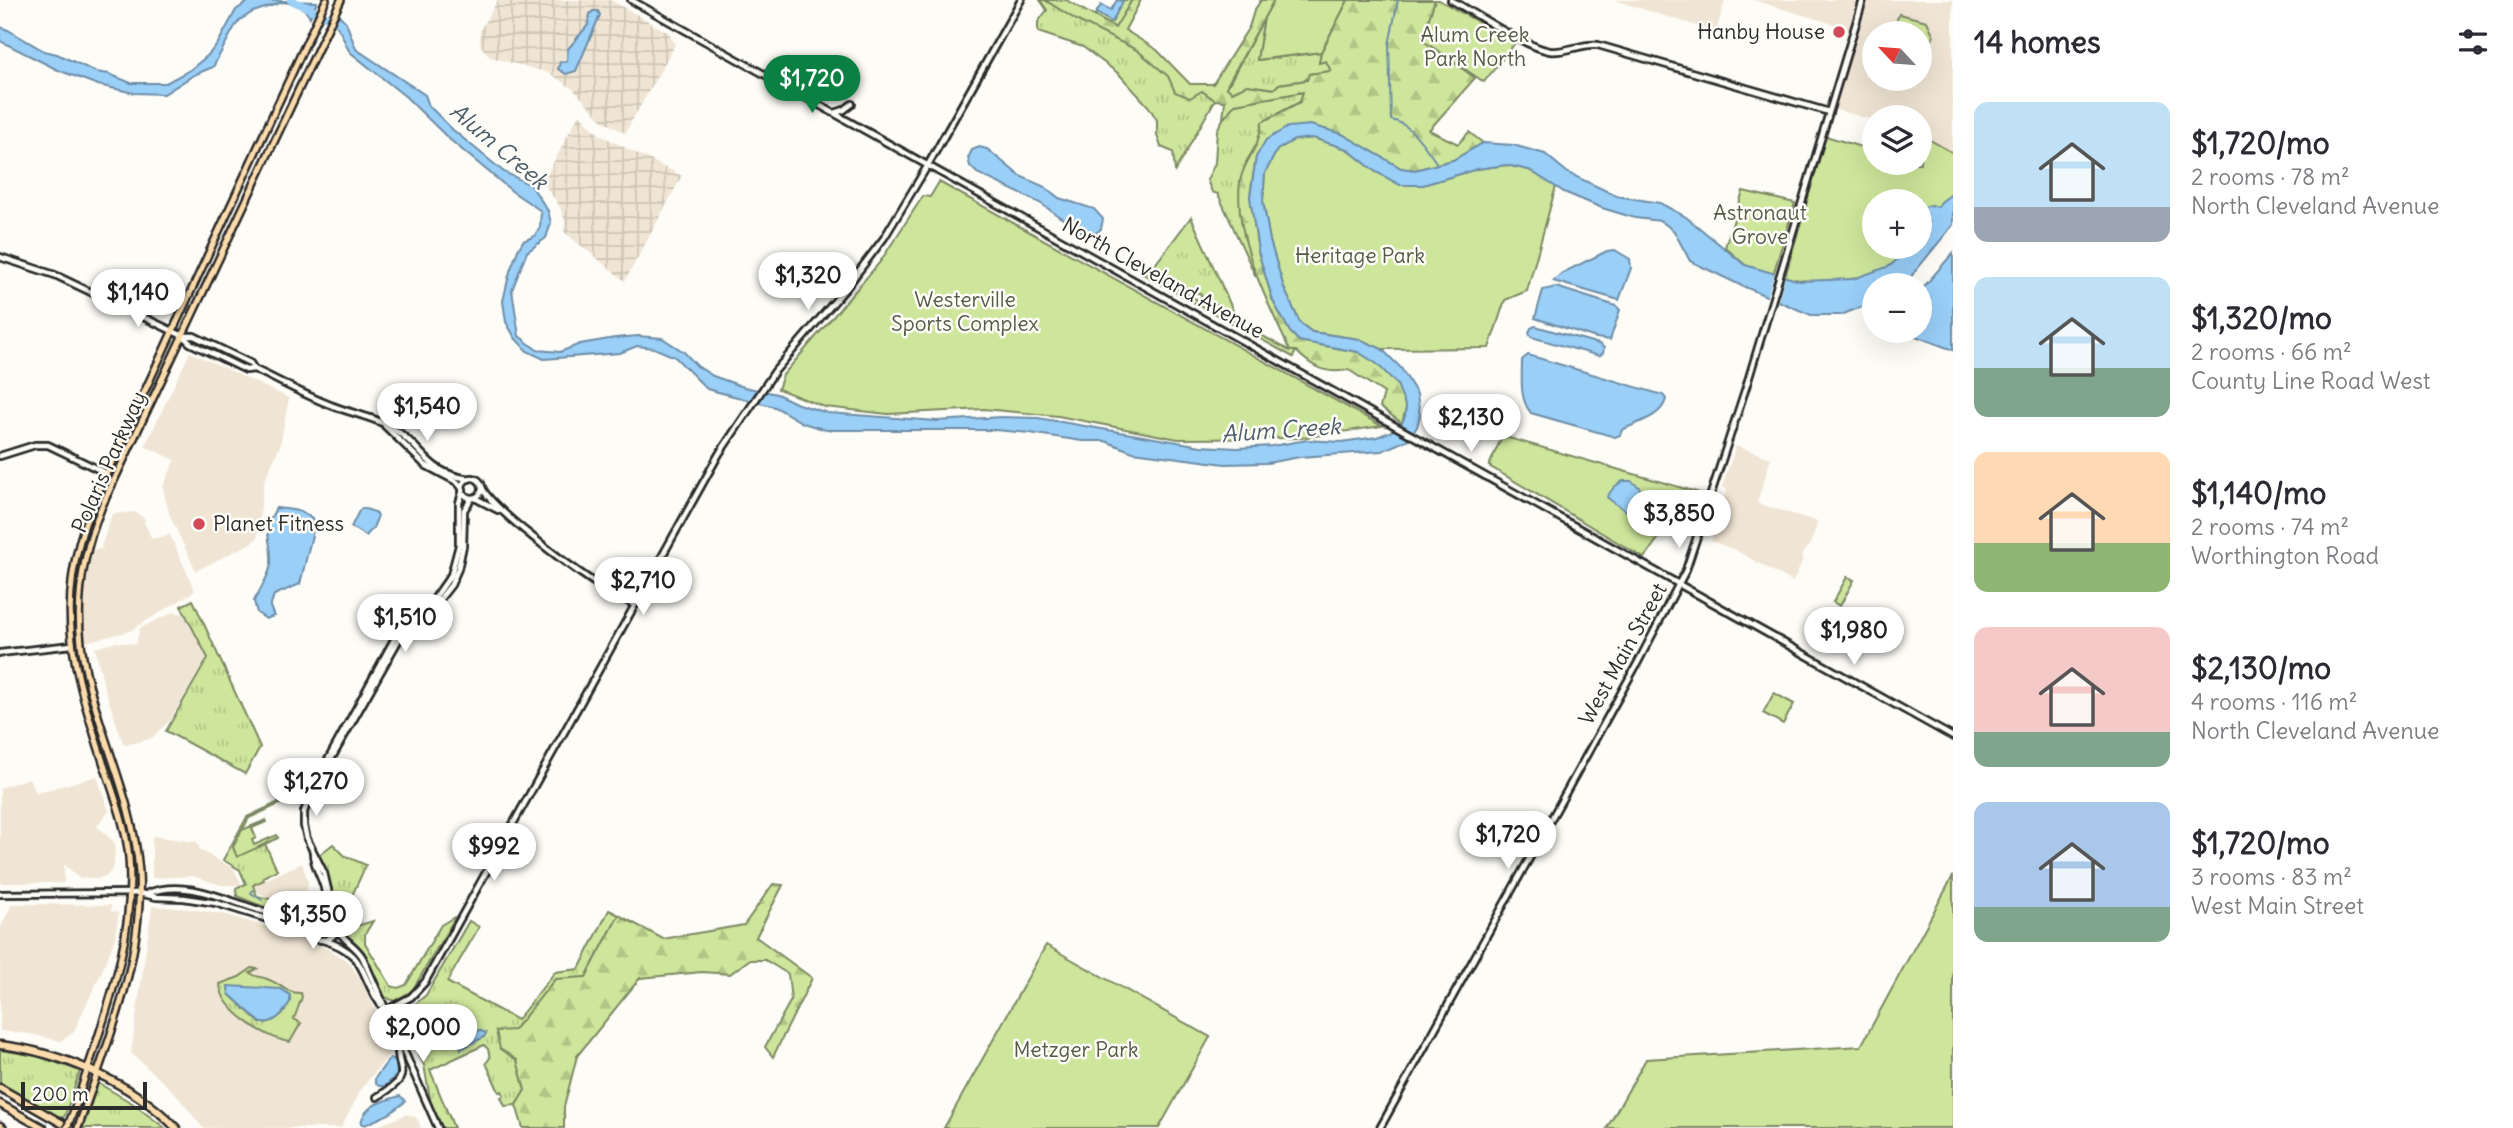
<!DOCTYPE html>
<meta charset="utf-8">
<style>
:root{--surface:#fff;--page:#f7f7f7;--text:#2b2b33;--muted:#7c7c81;--accent:#0b8043}
body{margin:0;font-family:Delius,sans-serif;background:var(--page);color:var(--text);height:100vh;display:flex;flex-direction:column;font-size:26px;white-space:nowrap}
*{box-sizing:border-box;margin:0}
p{font-size:23px;color:var(--muted)}
.icon{flex:none;width:38px;height:38px;fill:none;stroke:currentColor;stroke-width:2;stroke-linecap:round;stroke-linejoin:round}
.map{position:relative;flex:1;overflow:hidden}
.drawer{display:flex;flex-direction:column;background:var(--surface);width:560px}
.drawer>*{flex:none}
.needle{width:46px;rotate:296deg}
.controls{position:absolute;left:1862px;top:21px;display:grid;gap:14px}
.controls a{display:grid;place-items:center;width:70px;height:70px;border-radius:50%;background:var(--surface);box-shadow:0 7px 28px #0002;font-size:35px}
.scale{position:absolute;left:21px;bottom:18px;width:126px;box-sizing:border-box;padding-left:7px;border:4px solid #2b2b2b;border-top:0;font-size:19px;line-height:24px;white-space:nowrap;color:#2b2b2b;-webkit-text-stroke:5px #fdfcf7;paint-order:stroke}
.price{position:absolute;translate:-50% -60px;padding:0 16px;border-radius:24px;background:#fff;color:#222;font-size:23px;line-height:46px;filter:drop-shadow(0 2px 4px #0008)}
.price::after{content:'';position:absolute;left:50%;top:42px;width:21px;height:16px;margin-left:-10px;background:inherit;clip-path:polygon(0 0,100% 0,50% 100%)}
.price.selected{background:var(--accent);color:#fff}
ul{padding:0;list-style:none}
li{display:flex;align-items:center;gap:21px;height:175px;padding:0 21px}
li span{display:grid;place-items:center;flex:none;width:196px;height:140px;border-radius:14px;color:#555}
li>.icon{margin-inline-start:auto}
span .icon{width:84px;height:84px;fill:#fffc;stroke-width:1}
li b{font-size:30px}
h2{display:flex;justify-content:space-between;align-items:center;height:84px;padding:0 21px;font-size:30px}
main{display:flex;flex:1;min-height:0}
.map>svg:first-child{display:block}
.built{fill:#f0e5d4;fill-rule:evenodd}
.industrial{fill:url(#industrial-grid)}
.grass{fill:url(#grass-tufts);stroke:#7c8863;stroke-width:2;fill-rule:evenodd}
.forest{fill:url(#forest-firs);stroke:#7c8863;stroke-width:2}
.park{fill:#cee69b;stroke:#7c8863;stroke-width:2}
.water{fill:#9acff8;stroke:#6e8da6;stroke-width:2}
.pier{fill:#fdfcf7}
.lines{fill:none;stroke-linecap:round;stroke-linejoin:round}
.stream{stroke:#6e8da6;stroke-width:2}
.river{stroke:#9acff8;stroke-width:8}
.secondary-casing{stroke:#2b2b2b;stroke-width:10}
.primary-casing{stroke:#2b2b2b;stroke-width:10}
.highway-casing{stroke:#2b2b2b;stroke-width:11}
.secondary{stroke:#fdfcf7;stroke-width:4.5}
.primary{stroke:#fcdcac;stroke-width:5}
.highway{stroke:#fcdcac;stroke-width:6}
.primary-bridge-casing{stroke:#2b2b2b;stroke-width:10;stroke-linecap:butt}
.primary-bridge{stroke:#fcdcac;stroke-width:5}
.poi-dot{fill:#d1495b;stroke:#fdfcf7;stroke-width:2.5}
.labels{text-anchor:middle;stroke-width:5;stroke-linejoin:round;paint-order:stroke}
.poi-label{font-size:21px;fill:#2b2b2b;stroke:#fdfcf7;text-anchor:end}
.park-label{font-size:21px;fill:#545a47;stroke:#fdfcf7}
.street-label{font-size:21px;fill:#2b2b2b;stroke:#fdfcf7}
.water-label{font-size:23px;font-style:italic;fill:#4c5c68;stroke:#fdfcf7}
</style>
<main>
<div class="map">
<svg width="1953" height="1128" viewBox="0 0 1953 1128">
<defs>
<pattern id="industrial-grid" width="8" height="8" patternUnits="userSpaceOnUse" patternTransform="scale(1.75)"><rect width="8" height="8" fill="#f0e5d4"/><path d="M0 4h8M4 0v8" fill="none" stroke="#cec5b6"/></pattern>
<pattern id="grass-tufts" width="24" height="20" patternUnits="userSpaceOnUse" patternTransform="scale(1.75)"><rect width="24" height="20" fill="#cee69b"/><path d="M3 7l-1-3M5 7V3M7 7l1-3M15 17l-1-3M17 17v-4M19 17l1-3" fill="none" stroke="#b1c586"/></pattern>
<pattern id="forest-firs" width="22" height="20" patternUnits="userSpaceOnUse" patternTransform="scale(1.75)"><rect width="22" height="20" fill="#cee69b"/><path d="M5 1l3.5 6h-7zM16 11l3.5 6h-7z" fill="#b1c586"/></pattern>
</defs>
<rect width="100%" height="100%" fill="#fdfcf7"/>
<filter id="ink" filterUnits="userSpaceOnUse"><feTurbulence type="fractalNoise" baseFrequency=".0143" numOctaves="2"/><feDisplacementMap in="SourceGraphic" scale="14" xChannelSelector="R" yChannelSelector="G"/><feConvolveMatrix kernelMatrix="1 2 1 2 8 2 1 2 1" color-interpolation-filters="sRGB"/></filter>
<g filter="url(#ink)">
<g class="built">
<path d="M1614,0H1725L1716,32Z"/>
<path d="M1753,0H1953V153L1920,135V117H1874V120L1833,109L1856,31ZM1899,14L1934,36L1920,58V79H1907L1902,86L1874,79V33H1892Z"/>
<path d="M190,352L289,398L280,446L264,482L257,538L251,543L196,571L170,516L164,493L163,487L175,460L145,446Z"/>
<path d="M1736,446L1771,458L1757,503L1818,522L1810,544L1801,556L1803,559L1793,582L1735,550L1711,541L1727,489L1722,487Z"/>
<path d="M135,512L145,519L144,522L152,539L170,535L195,591L130,631L81,643L79,617L87,552L104,548L101,547L112,514Z"/>
<path d="M174,612L184,614L207,657L171,719L152,738L127,745L123,743L104,686L95,648L117,642L136,644L140,628Z"/>
<path d="M97,776L109,811L97,826L115,843L114,866L108,875L97,879L83,877L80,879L64,864V883H0V788L29,778L36,793Z"/>
<path d="M152,836L197,842L200,850L234,869L242,885H221L193,876L152,878Z"/>
<path d="M302,863L308,882L306,896L286,905L258,893L254,885Z"/>
<path d="M12,904L111,905V911L119,913L114,941L106,962L73,1033L60,1041L31,1034L0,1031V929Z"/>
<path d="M152,906L190,909L227,915L293,935L325,947L348,961L361,980L394,1049L362,1088L341,1128H203L174,1092L131,1053Z"/>
<path d="M407,1114L417,1118L421,1128H373Z"/>
</g>
<g class="industrial">
<path d="M498,0H611L669,33L675,45L625,133L603,121L573,89L549,73L490,57L480,45V30Z"/>
<path d="M579,114L600,135L682,176L625,281L564,232L565,221L560,207L543,182Z"/>
</g>
<g class="grass">
<path d="M1040,0H1045L1078,21L1137,50L1168,76L1202,91L1215,100L1175,171L1173,152L1161,147L1157,135V120L1149,107L1119,74L1083,47L1038,32V22L1047,10Z"/>
<path d="M1122,0H1132L1116,28L1094,16L1096,13L1112,22Z"/>
<path d="M1264,18L1257,60L1321,52L1319,62L1326,61L1332,71L1309,74L1307,80L1279,84L1274,89L1247,85L1232,92L1225,87L1230,82Z"/>
<path d="M1303,92L1300,102L1263,122L1257,144L1246,162L1240,210L1256,277L1218,194L1212,192L1207,180L1215,163L1217,130L1223,119L1235,104Z"/>
<path d="M1191,217L1235,315L1202,298L1200,293H1195L1151,270Z"/>
<path d="M1143,270L1290,351H1296L1293,357L1141,273Z"/>
<path d="M193,600L260,747L245,774L166,731L208,658L181,606Z"/>
<path d="M274,783L284,802L249,818L233,847L237,856L265,844L277,870L263,877L264,880L253,885L257,896L270,899L269,905L264,907L237,896L236,888L246,884L240,870L223,860L247,817L279,802L272,784Z"/>
<path d="M333,844L345,856L366,865L350,900L357,926L373,921L365,934V943L391,986L398,988L406,985L441,925L456,916L412,991L394,1001L385,997L363,951L345,934L334,908L329,882L319,855Z"/>
<path d="M609,910L619,915L586,977L555,980L500,1049L517,1059L525,1090L516,1105L505,1106L501,1097L504,1096L502,1091L499,1092L486,1063L490,1058L488,1049L484,1045L430,1070L454,1128H442L431,1104L424,1065L402,1022V1015L426,995L469,921L479,927L447,982L517,1020L555,972L579,969Z"/>
<path d="M252,968L257,969L250,973C257,978 261,976 267,979C279,983 288,994 301,993L302,997L294,1019L301,1023L290,1042C267,1039 221,1010 220,984L239,977ZM228,987L285,1011C278,1018 271,1024 260,1023L229,994Z"/>
<path d="M0,1050L37,1056L80,1071L65,1115L61,1120L0,1085Z"/>
<path d="M98,1083L132,1103L165,1128H83Z"/>
</g>
<g class="forest">
<path d="M1045,0H1066L1115,28L1132,0H1141L1125,30L1157,50L1190,84H1213L1249,27L1254,11L1261,0H1274L1226,87L1232,92L1247,85L1274,89L1279,84L1307,80L1309,74L1331,71L1326,61L1319,63L1321,52L1348,0H1438L1422,39L1475,78L1429,130L1458,144L1469,132L1483,143L1453,160L1415,170L1401,168L1342,134L1310,125L1266,140L1256,157L1250,196L1258,251L1273,301L1290,332L1299,341L1358,352L1377,363L1397,384L1406,408L1402,423L1380,407L1384,393L1349,370C1325,374 1313,368 1296,351H1290C1268,303 1233,237 1240,182C1242,167 1251,157 1257,143C1259,137 1261,129 1262,122L1300,102L1303,92L1235,104L1223,119L1225,101L1215,100L1202,91L1190,98L1175,92L1168,76L1137,50L1078,21Z"/>
<path d="M773,884L783,885L756,937L812,978L773,1057L765,1047L791,1000L788,974L765,960H749L730,974L702,972L640,978L577,1056L564,1107V1128H523L516,1105L525,1090L517,1060L500,1049L496,1031L514,1030L555,979L586,977L619,915L663,939L744,925Z"/>
</g>
<g class="park">
<path d="M1274,0H1348L1321,52L1257,60L1264,18Z"/>
<path d="M1435,0H1439L1515,43L1484,82L1422,40Z"/>
<path d="M1899,14L1927,21L1934,36L1920,58V33H1892Z"/>
<path d="M1867,129L1874,131V163H1920L1921,135L1953,153V206L1921,213L1929,223L1920,237V201H1874V247H1910C1904,253 1897,262 1890,266C1864,282 1813,285 1785,277L1826,136L1861,147Z"/>
<path d="M1313,138L1347,149L1376,172L1423,185L1477,169L1506,165L1529,170L1556,186L1527,291L1505,300L1489,348L1382,349L1359,339L1312,332L1300,323L1284,288L1270,241L1263,201L1265,173L1277,150L1294,140Z"/>
<path d="M939,182L1382,426L1301,438L1178,439L1058,416L984,409L888,414L825,407L778,389L783,375L880,262L923,196L930,197Z"/>
<path d="M1743,191L1795,203L1773,275L1745,265L1725,247Z"/>
<path d="M1502,436L1703,494L1687,531L1668,525L1644,558L1489,466Z"/>
<path d="M1847,577L1854,580L1840,606L1833,602Z"/>
<path d="M1774,693L1794,704L1783,724L1763,713Z"/>
<path d="M266,820V822L252,828L256,838L252,840L254,845L277,835L278,838L237,857L233,847L242,830Z"/>
<path d="M1953,876V1128H1607L1646,1059L1861,1046Z"/>
<path d="M1046,945L1210,1037L1159,1128H944Z"/>
</g>
<g class="water">
<path d="M251,0L317,2L310,17L304,9L295,4L283,2L253,12L240,20L234,28L213,67L194,75L164,94L134,93L98,85L58,70L0,41V27L8,30L44,51L57,54L96,72L109,74L131,83H166L190,70L207,56L217,45L236,10Z"/>
<path d="M1117,0L1123,1L1112,22L1096,13L1101,5L1111,10Z"/>
<path d="M593,11H598L600,15L576,71L566,74L558,69L560,62L567,61L568,49L588,25L590,14Z"/>
<path d="M339,15L346,22L356,49L425,95L429,106L453,130L504,172L531,185L548,211L551,223L546,238L527,252L512,290L519,336L537,350L560,352L580,344L615,338L638,336L662,338L684,352L697,366L713,376L744,387L777,394L798,404L828,413L937,421L1001,417L1038,418L1201,446L1237,448L1272,446L1307,440L1341,442L1377,437L1392,431L1402,423L1405,416L1406,408L1397,384L1377,364L1358,352L1299,341L1290,332L1273,301L1258,251L1250,197L1256,157L1266,140L1288,127L1310,125L1342,134L1401,168L1415,170L1453,160L1483,143L1513,145L1545,154L1568,173L1617,196L1660,203L1686,217L1745,265L1800,281L1853,279L1890,266L1910,247H1920V237L1929,223L1921,212V208L1931,205L1938,207L1941,202L1953,193V225L1909,279L1901,285H1874V302L1841,315H1811L1738,284L1690,261L1674,231L1661,221L1635,218L1602,208L1564,192L1529,170L1506,165L1477,169L1423,185H1400L1376,172L1347,149L1313,138L1294,140L1277,150L1265,173L1263,201L1270,241L1284,288L1300,323L1312,332L1359,339L1382,349L1401,368L1417,394L1420,415L1417,427L1407,440L1382,451L1300,457L1267,463L1225,464L1133,452L1105,441H1082L1030,433L995,430H826L803,423L775,407L707,389L675,357L654,348L637,346L620,353L544,359L527,351L515,338L506,322L503,301L510,271L518,250L523,241L535,236L540,227L541,211L513,192L449,139L406,97L350,52C343,42 343,32 335,24Z"/>
<path d="M979,147L987,149L1020,176L1045,187L1059,198L1094,209L1103,219L1101,229L1093,235L1080,231L1040,203L977,173L970,166L968,158L972,150Z"/>
<path d="M1615,250L1630,259L1631,268L1619,300L1553,281L1562,273L1607,251Z"/>
<path d="M1953,253V350L1902,331H1920V291Z"/>
<path d="M1556,287L1616,306L1620,310L1610,340L1596,338L1535,318L1543,290Z"/>
<path d="M1535,326L1599,344L1604,348L1603,353L1599,356L1531,337L1529,333L1531,328Z"/>
<path d="M1528,355L1663,395L1666,399C1662,417 1638,422 1622,430L1620,435L1615,437L1531,413C1519,399 1522,378 1522,360Z"/>
<path d="M1623,481H1631L1639,487L1648,504L1657,502L1663,494L1675,492L1685,494L1688,498L1685,505L1643,520C1638,519 1610,501 1607,497L1614,487Z"/>
<path d="M276,508C291,510 306,509 315,523L300,584L274,595L270,607L274,616L266,619L257,613L254,601C260,589 269,577 271,564C273,538 260,535 276,508Z"/>
<path d="M362,508L375,512L378,516L373,528L366,536L351,527L359,511Z"/>
<path d="M228,986L281,989L290,995V1002C284,1013 275,1024 261,1023L229,994Z"/>
<path d="M479,1030L486,1033L484,1037L461,1049L459,1042L463,1037Z"/>
<path d="M390,1058L395,1060L398,1064L397,1075L385,1086H379L375,1083V1078Z"/>
<path d="M400,1096L404,1099L405,1102L389,1114L365,1125L361,1123C365,1104 384,1101 400,1096Z"/>
</g>
<path class="pier" d="M1775,272L1786,273L1777,304L1766,299Z"/>
<g class="lines">
<g class="stream">
<path d="M1398,0L1389,45L1391,120C1412,123 1426,149 1438,165"/>
<path d="M253,890L251,893L262,900"/>
</g>
<path class="river" d="M291,0L342,24L343,28"/>
<g class="secondary-casing">
<g id="secondary">
<path d="M631,0L1953,737"/>
<path d="M1451,0C1475,13 1525,47 1550,51C1567,53 1581,43 1598,45L1829,112"/>
<path d="M835,113L844,110L852,104"/>
<path d="M0,257L55,275L183,336L190,343L246,370L254,369"/>
<path d="M183,336H194L250,363L254,369C280,381 306,396 333,406C353,414 376,417 394,429C426,449 424,472 469,479"/>
<path d="M385,426L425,465L457,482L463,489"/>
<path d="M0,456L35,445H48L106,473"/>
<circle cx="472" cy="488" r="10"/>
<path d="M482,487C489,507 571,567 592,581C606,590 621,597 635,605"/>
<path d="M475,498L498,510"/>
<path d="M0,653L72,645"/>
<path d="M312,793L402,634L440,599L451,585L458,569L463,546L464,510L472,498"/>
<path d="M313,853C314,876 335,888 319,913"/>
<path d="M148,893C195,875 242,912 287,916C297,917 306,916 315,915"/>
<path d="M0,894L139,893L156,897L184,898L216,903L264,918L302,925L312,935"/>
<circle cx="323" cy="926" r="14"/>
<path d="M335,919L324,873L307,839L304,826V812L314,785L397,634L432,602L451,575L459,545V503L463,490"/>
<path d="M337,928C343,941 356,945 363,958L438,1128"/>
<path d="M323,940C371,954 358,979 385,1010"/>
<path d="M385,1011L411,997L425,982L719,454L775,371L846,288L884,238L928,165L1021,0"/>
<path d="M377,1097C417,1073 395,1074 398,1041"/>
<path d="M1380,1128L1637,664L1686,570L1747,384L1863,0"/>
</g>
</g>
<g class="primary-casing">
<g id="primary">
<path d="M76,1105C101,1024 136,945 129,858C126,826 114,795 104,765C73,668 53,607 91,507L326,0"/>
<path d="M78,1128C106,1046 144,961 139,872C134,802 101,740 86,672C73,616 80,559 102,506L341,0"/>
</g>
</g>
<g class="highway-casing">
<g id="highway">
<path d="M0,1045C61,1052 133,1083 176,1128"/>
<path d="M0,1088L70,1128"/>
<path d="M0,1104L43,1128"/>
<path d="M0,1126L3,1128"/>
</g>
</g>
<use href="#secondary" class="secondary"/>
<use href="#primary" class="primary"/>
<use href="#highway" class="highway"/>
<g class="primary-bridge-casing">
<path id="primary-bridge" d="M67,1128L76,1105"/>
</g>
<use href="#primary-bridge" class="primary-bridge"/>
</g>
</g>
<g class="poi-dot">
<circle cx="1839" cy="32" r="7"/>
<circle cx="199" cy="524" r="7"/>
</g>
<g class="labels">
<g class="poi-label">
<text x="1825" y="39">Hanby House</text>
<text x="213" y="531" text-anchor="start">Planet Fitness</text>
</g>
<g class="park-label">
<text x="1475" y="42">Alum Creek<tspan x="1475" dy="24">Park North</tspan></text>
<text x="1760" y="220">Astronaut<tspan x="1760" dy="24">Grove</tspan></text>
<text x="1360" y="263">Heritage Park</text>
<text x="965" y="307">Westerville<tspan x="965" dy="24">Sports Complex</tspan></text>
<text x="1076" y="1057">Metzger Park</text>
</g>
<g class="street-label">
<text transform="translate(1163 278) rotate(29)" y="7">North Cleveland Avenue</text>
<text transform="translate(109 462) rotate(-66)" y="7">Polaris Parkway</text>
<text transform="translate(1623 654) rotate(-61)" y="7">West Main Street</text>
</g>
<g class="water-label">
<text transform="translate(499 146) rotate(40)" y="8">Alum Creek</text>
<text transform="translate(1281 430) rotate(-4)" y="8">Alum Creek</text>
</g>
</g>
</svg>
<div class="controls">
<a><svg class="needle" viewBox="-14 -14 28 28"><path d="M0-13l5 13h-10z" fill="#e53935"/><path d="M0 13l5-13h-10z" fill="#7c7c81"/></svg></a>
<a><svg class="icon" aria-label="layers" viewBox="0 0 24 24"><path d="M12 4l9 5-9 5-9-5zM3 14l9 5 9-5"/></svg></a>
<a>+</a>
<a>−</a>
</div>
<div class="scale">200 m</div>
<b class="price selected" style="left:812px;top:115px">$1,720</b>
<b class="price" style="left:808px;top:312px">$1,320</b>
<b class="price" style="left:138px;top:329px">$1,140</b>
<b class="price" style="left:427px;top:443px">$1,540</b>
<b class="price" style="left:1471px;top:454px">$2,130</b>
<b class="price" style="left:1679px;top:550px">$3,850</b>
<b class="price" style="left:643px;top:617px">$2,710</b>
<b class="price" style="left:405px;top:654px">$1,510</b>
<b class="price" style="left:1854px;top:667px">$1,980</b>
<b class="price" style="left:316px;top:818px">$1,270</b>
<b class="price" style="left:1508px;top:871px">$1,720</b>
<b class="price" style="left:494px;top:883px">$992</b>
<b class="price" style="left:313px;top:951px">$1,350</b>
<b class="price" style="left:423px;top:1064px">$2,000</b>
</div>
<section class="drawer">
<h2>14 homes<svg class="icon" aria-label="filters" viewBox="0 0 24 24"><path d="M4 7h16M4 17h16"/><circle cx="9" cy="7" r="2"/><circle cx="15" cy="17" r="2"/></svg></h2>
<ul>
<li><span style="background:linear-gradient(#bfe0f5 75%,#9aa5b1 0)"><svg class="icon" aria-label="home" viewBox="0 0 24 24"><path d="M3 11l9-7 9 7M6 9v11h12V9"/></svg></span><div><b>$1,720/mo</b><p>2 rooms · 78 m²</p><p>North Cleveland Avenue</p></div></li>
<li><span style="background:linear-gradient(#bfe0f5 65%,#7fa58c 0)"><svg class="icon" aria-label="home" viewBox="0 0 24 24"><path d="M3 11l9-7 9 7M6 9v11h12V9"/></svg></span><div><b>$1,320/mo</b><p>2 rooms · 66 m²</p><p>County Line Road West</p></div></li>
<li><span style="background:linear-gradient(#ffd9b3 65%,#8fb573 0)"><svg class="icon" aria-label="home" viewBox="0 0 24 24"><path d="M3 11l9-7 9 7M6 9v11h12V9"/></svg></span><div><b>$1,140/mo</b><p>2 rooms · 74 m²</p><p>Worthington Road</p></div></li>
<li><span style="background:linear-gradient(#f6c9c9 75%,#7fa58c 0)"><svg class="icon" aria-label="home" viewBox="0 0 24 24"><path d="M3 11l9-7 9 7M6 9v11h12V9"/></svg></span><div><b>$2,130/mo</b><p>4 rooms · 116 m²</p><p>North Cleveland Avenue</p></div></li>
<li><span style="background:linear-gradient(#a9c7e8 75%,#7fa58c 0)"><svg class="icon" aria-label="home" viewBox="0 0 24 24"><path d="M3 11l9-7 9 7M6 9v11h12V9"/></svg></span><div><b>$1,720/mo</b><p>3 rooms · 83 m²</p><p>West Main Street</p></div></li>
</ul>
</section>
</main>
